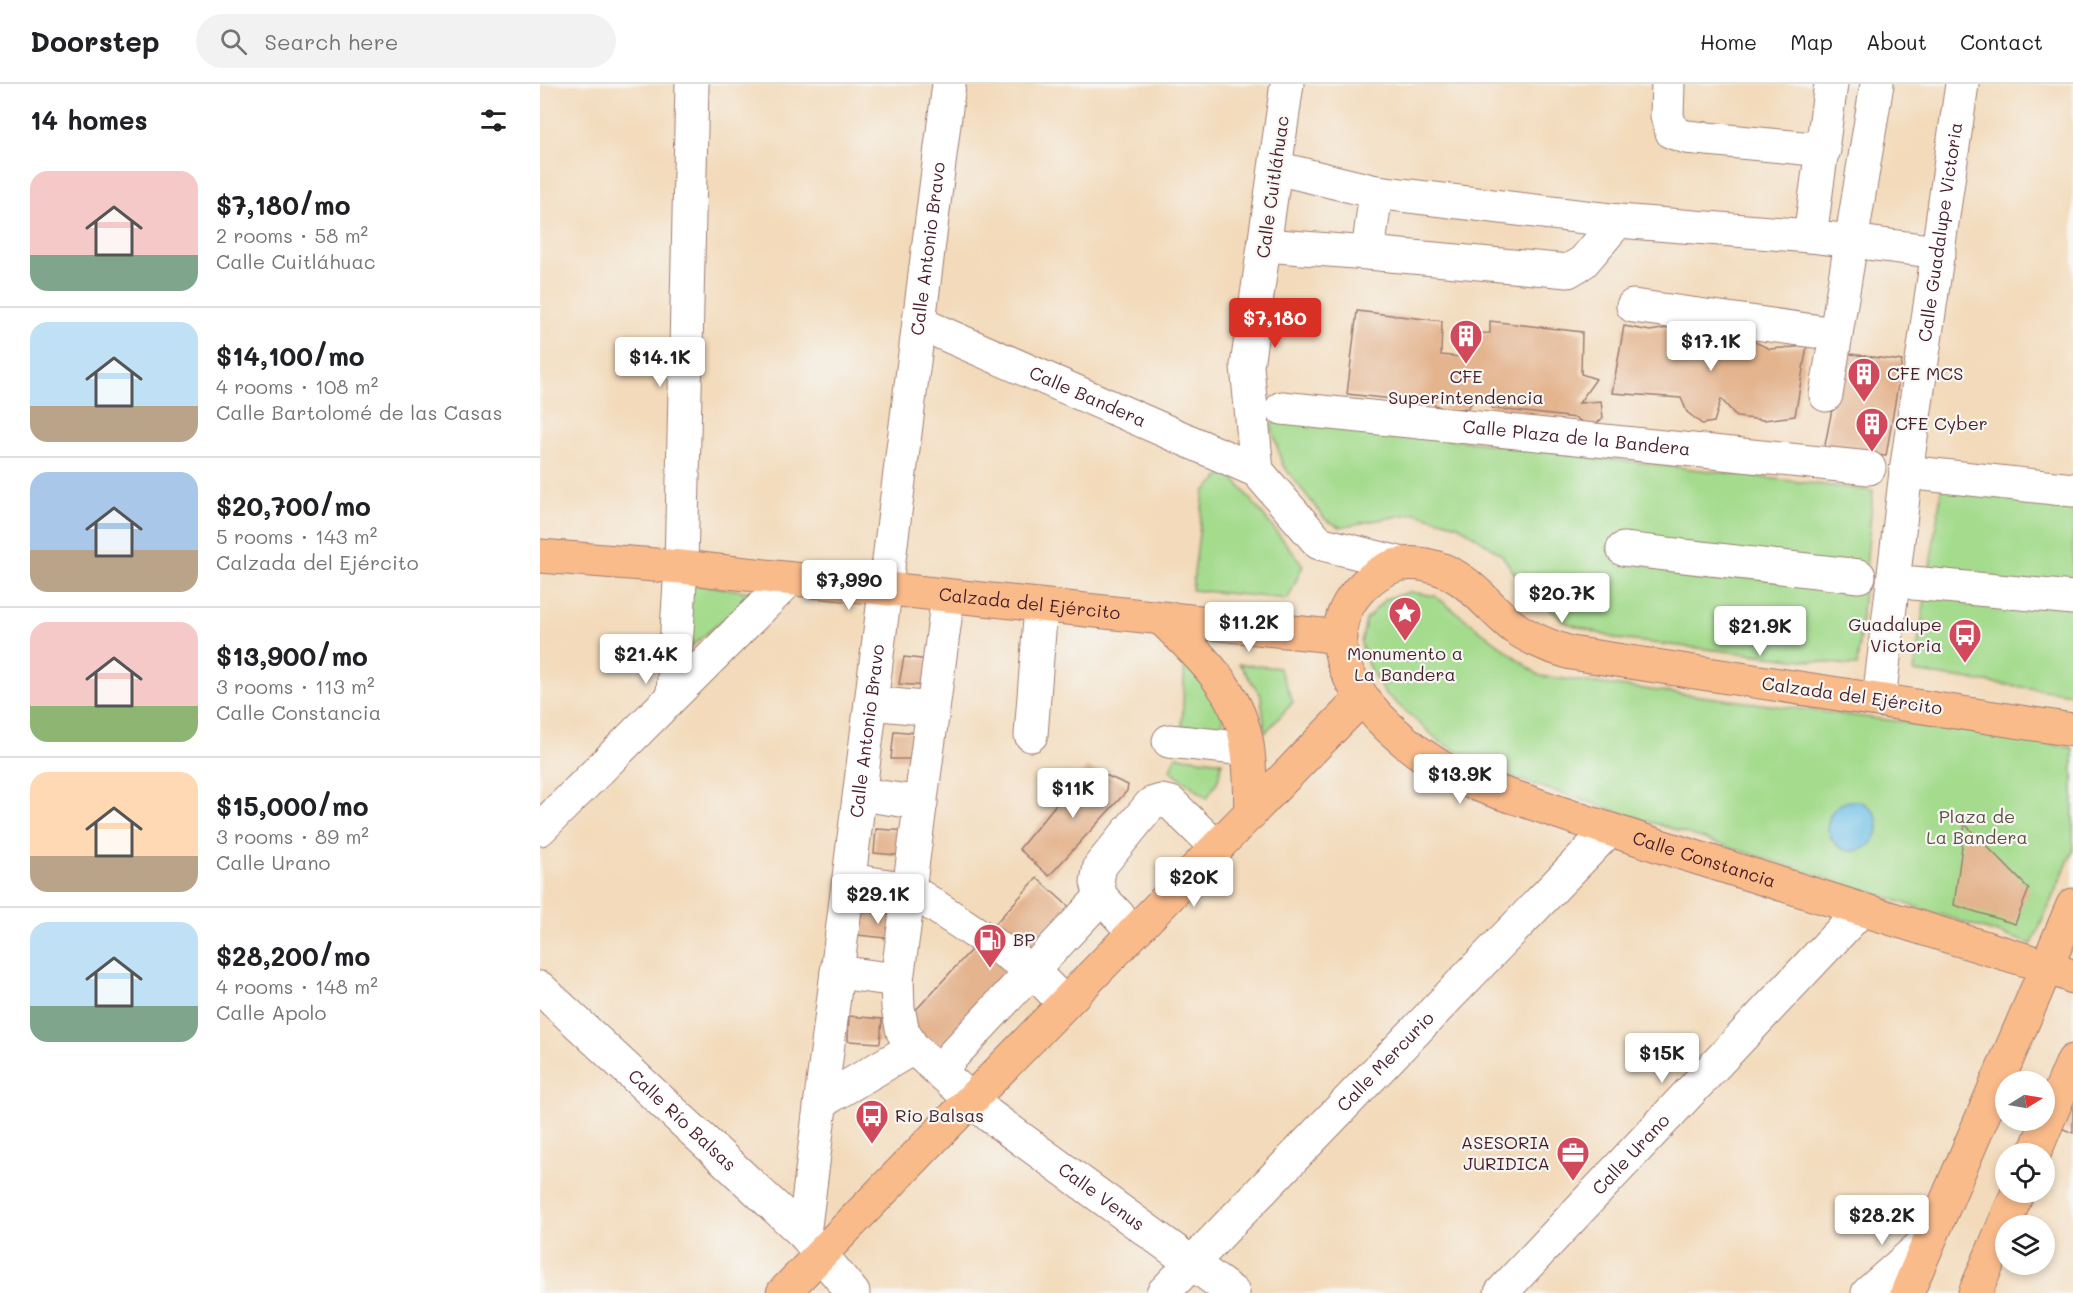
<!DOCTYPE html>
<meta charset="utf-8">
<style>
:root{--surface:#fff;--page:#f2f2f2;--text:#202124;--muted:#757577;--line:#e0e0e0;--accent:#d93025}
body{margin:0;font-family:Mali,sans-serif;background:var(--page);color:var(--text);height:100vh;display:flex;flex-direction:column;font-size:22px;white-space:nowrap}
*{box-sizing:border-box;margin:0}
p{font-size:20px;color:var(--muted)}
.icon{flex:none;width:33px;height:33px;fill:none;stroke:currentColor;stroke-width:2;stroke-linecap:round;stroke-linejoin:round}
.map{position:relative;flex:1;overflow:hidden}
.side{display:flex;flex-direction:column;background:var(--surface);width:540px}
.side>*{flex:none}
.needle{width:39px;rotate:79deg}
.tools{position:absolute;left:1455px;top:987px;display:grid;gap:12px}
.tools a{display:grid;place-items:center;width:60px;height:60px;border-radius:50%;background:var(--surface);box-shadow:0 3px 9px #0003;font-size:30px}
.price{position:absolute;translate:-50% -51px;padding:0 14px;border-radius:6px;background:#fff;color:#222;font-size:20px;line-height:39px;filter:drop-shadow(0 2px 3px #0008)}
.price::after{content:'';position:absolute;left:50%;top:36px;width:18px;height:14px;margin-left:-9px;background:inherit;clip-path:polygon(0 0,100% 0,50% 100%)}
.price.active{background:var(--accent);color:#fff}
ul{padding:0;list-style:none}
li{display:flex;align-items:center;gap:18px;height:150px;padding:0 30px}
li+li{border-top:2px solid var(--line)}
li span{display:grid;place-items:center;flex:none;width:168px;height:120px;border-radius:18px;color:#555}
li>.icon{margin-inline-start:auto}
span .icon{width:72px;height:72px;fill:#fffc;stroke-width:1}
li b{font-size:26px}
h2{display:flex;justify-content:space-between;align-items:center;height:72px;padding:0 30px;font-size:26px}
header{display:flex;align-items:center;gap:36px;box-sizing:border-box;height:84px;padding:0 30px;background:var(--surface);border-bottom:2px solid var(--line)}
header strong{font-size:28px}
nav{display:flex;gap:33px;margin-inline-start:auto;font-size:21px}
.search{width:420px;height:54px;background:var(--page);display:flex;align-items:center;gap:15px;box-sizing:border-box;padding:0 21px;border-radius:33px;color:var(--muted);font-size:22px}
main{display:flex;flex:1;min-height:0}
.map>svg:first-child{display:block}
.green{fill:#a4db8d;stroke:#777d5c;stroke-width:1.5}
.water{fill:#6dbfe9;stroke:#5c6f8a;stroke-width:1.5}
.building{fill:#e4b48e}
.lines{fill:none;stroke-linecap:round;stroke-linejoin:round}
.minor-casing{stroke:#9e7c72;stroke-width:35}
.major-casing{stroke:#9e7c72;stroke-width:35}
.minor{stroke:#fff;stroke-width:33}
.major{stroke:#fabb8b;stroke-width:33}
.labels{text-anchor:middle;stroke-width:4.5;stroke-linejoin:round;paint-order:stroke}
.street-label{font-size:18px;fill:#4a1f2b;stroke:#f6f6f2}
.poi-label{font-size:18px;fill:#4a1f2b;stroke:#f6f6f2;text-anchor:start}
.park-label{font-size:18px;fill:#604e44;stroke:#f6f6f2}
</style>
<header>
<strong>Doorstep</strong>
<div class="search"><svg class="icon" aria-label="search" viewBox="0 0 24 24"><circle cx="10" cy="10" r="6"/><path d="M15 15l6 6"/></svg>Search here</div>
<nav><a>Home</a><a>Map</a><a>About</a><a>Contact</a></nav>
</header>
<main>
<section class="side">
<h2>14 homes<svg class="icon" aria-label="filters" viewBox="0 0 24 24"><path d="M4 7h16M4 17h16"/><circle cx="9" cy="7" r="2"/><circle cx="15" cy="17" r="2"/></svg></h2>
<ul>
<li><span style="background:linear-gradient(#f6c9c9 70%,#7fa58c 0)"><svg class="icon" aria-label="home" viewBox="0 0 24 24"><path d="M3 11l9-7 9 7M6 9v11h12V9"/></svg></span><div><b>$7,180/mo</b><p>2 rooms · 58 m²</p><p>Calle Cuitláhuac</p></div></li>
<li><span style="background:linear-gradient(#bfe0f5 70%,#b9a48a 0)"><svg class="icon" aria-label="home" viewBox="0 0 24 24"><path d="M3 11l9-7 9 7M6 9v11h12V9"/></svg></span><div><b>$14,100/mo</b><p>4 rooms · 108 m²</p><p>Calle Bartolomé de las Casas</p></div></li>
<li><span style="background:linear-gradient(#a9c7e8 65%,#b9a48a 0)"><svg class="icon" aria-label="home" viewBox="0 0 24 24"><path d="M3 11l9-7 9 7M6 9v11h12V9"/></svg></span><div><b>$20,700/mo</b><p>5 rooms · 143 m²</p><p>Calzada del Ejército</p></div></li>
<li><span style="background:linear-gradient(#f6c9c9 70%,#8fb573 0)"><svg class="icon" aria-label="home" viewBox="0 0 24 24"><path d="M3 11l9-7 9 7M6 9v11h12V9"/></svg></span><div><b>$13,900/mo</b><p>3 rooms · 113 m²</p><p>Calle Constancia</p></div></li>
<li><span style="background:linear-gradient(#ffd9b3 70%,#b9a48a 0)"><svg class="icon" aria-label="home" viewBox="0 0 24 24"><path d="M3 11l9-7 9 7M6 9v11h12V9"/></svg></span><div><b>$15,000/mo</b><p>3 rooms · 89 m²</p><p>Calle Urano</p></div></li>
<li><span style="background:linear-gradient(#bfe0f5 70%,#7fa58c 0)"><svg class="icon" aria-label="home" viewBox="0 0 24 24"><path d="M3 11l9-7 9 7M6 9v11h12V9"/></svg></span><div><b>$28,200/mo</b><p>4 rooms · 148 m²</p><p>Calle Apolo</p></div></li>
</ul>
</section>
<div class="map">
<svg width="1533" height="1209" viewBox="0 0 1533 1209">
<rect width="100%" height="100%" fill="#f6f6f2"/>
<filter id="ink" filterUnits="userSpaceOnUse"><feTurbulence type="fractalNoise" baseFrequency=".0167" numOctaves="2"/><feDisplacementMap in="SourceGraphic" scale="12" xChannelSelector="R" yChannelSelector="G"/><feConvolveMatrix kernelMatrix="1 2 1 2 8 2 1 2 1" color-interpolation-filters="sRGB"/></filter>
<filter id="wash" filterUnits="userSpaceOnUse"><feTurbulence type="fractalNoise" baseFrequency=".008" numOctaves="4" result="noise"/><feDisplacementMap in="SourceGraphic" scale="24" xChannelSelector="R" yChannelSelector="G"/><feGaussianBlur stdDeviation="1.35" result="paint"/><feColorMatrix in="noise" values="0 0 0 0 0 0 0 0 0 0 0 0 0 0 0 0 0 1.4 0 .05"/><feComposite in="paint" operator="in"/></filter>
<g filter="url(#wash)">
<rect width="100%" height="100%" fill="#f3daba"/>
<g class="green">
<path d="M729,333L1333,407L1317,582L1077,555L1027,539L987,508L962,471L918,441L875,429L800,443L786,436L742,380Z"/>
<path d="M687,386L763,481L748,515L652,506L664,408Z"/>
<path d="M1402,403L1533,420V610L1374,588Z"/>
<path d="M149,499L216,509L143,569Z"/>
<path d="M870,508L895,512L1000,592L1411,644L1533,664V766L1492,860L958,689L900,658L844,608L828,581L821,559L826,536L845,515Z"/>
<path d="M645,577L682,626L683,645L642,642Z"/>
<path d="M699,580L739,584L753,618L725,649L721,611Z"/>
<path d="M636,672L682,678L678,696L667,714L630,686Z"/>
</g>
<circle class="water" cx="1313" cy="742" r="25"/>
<g id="blocks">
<g class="building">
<path d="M817,227L902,237L901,271L921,273L922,250L950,249V237L1042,248L1041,290L1056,295L1039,319L1061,317L1063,334L1051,344L1036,334L951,324L948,312L936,311L928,324L908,326L890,319L807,310Z"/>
<path d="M1084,242L1110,247L1135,243L1200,251L1230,265L1267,262L1255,332L1224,336L1197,333L1181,315L1174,338L1162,340L1147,328L1141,314L1072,309Z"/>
<path d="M1303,269L1362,277L1346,372L1284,366Z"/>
<path d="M364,573L389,576L385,602L359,600Z"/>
<path d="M354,647L379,649L376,675H351Z"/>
<path d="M547,683L588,701L587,707L509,792L479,765Z"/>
<path d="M1425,740L1489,805L1475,840L1414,821Z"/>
<path d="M336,745L369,747L367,772L334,769Z"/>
<path d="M497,794L537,830L402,976L363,940Z"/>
<path d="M321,827L357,831L355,855L318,851Z"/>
<path d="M309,932L342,935L340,959L308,957Z"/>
<path d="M1533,1000V1049L1516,1042Z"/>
</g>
</g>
</g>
<g filter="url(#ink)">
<use href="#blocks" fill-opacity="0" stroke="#9e7c72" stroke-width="1.5"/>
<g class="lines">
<g class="minor-casing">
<g id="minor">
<path d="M747,0L707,282L717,387L779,459L859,479"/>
<path d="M1128,0L1127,32L1132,48L1146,53L1284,66"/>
<path d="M736,84L836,108L1078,137L1270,152L1399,168"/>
<path d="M836,108L828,169L1028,187L1043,178L1078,137"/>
<path d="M1270,152L1291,0"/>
<path d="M725,161L828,169"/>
<path d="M1093,222L1296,250"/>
<path id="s1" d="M379,239L717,387"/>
<path d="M1286,311L1337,0"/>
<path id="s2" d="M742,324L1329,384"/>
<path d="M1366,388L1533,406"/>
<path d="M1083,465L1319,492"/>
<path d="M1373,499L1533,514"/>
<path id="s3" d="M408,512L357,896L358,924L363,948L373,964L450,1032L693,1209"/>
<path d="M133,610L141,483L152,0"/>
<path id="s4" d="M1339,616L1366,388L1422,0"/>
<path d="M331,619L393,625"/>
<path d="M491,651L501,522"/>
<path d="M629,657L707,665"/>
<path d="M320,710L381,719"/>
<path d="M0,745L250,495"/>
<path d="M309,796L369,805L492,886L524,919"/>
<path d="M594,848L561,813L557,798L560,782L611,720L621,717L631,719L677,764"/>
<path d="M297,888L357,896"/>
<path id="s5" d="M0,904L264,1150L313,1209"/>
<path d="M399,986L561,813"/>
<path d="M281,1018L373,964"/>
<path id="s6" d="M264,1150L409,0"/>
<path id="s7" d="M623,1209L1069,746"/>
<path id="s8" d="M961,1209L1321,826"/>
<path d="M1328,1209L1390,1154"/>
</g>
</g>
<g class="major-casing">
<g id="major">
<path id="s9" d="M0,472L141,483L801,553"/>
<path d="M622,535C657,569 696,604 706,655C711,679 710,705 711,729"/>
<path id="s10" d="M1533,646L1031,569C1011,563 992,556 975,544C945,521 926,488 886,481C861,476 844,483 825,500C752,569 853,658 913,690C936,702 961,709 986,717C1031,733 1077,748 1123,763C1251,803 1378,844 1506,882L1533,893"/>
<path d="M1494,1070L1533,977"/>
<path d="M243,1209L821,615"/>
<path d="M1367,1209L1533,821"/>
<path d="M1435,1209L1478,1108"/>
</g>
</g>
<use href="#minor" class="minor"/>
<use href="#major" class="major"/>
</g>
</g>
<defs>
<g id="building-pin" transform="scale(1.725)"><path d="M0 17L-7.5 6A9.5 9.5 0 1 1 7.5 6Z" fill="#d1495b" stroke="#f6f6f2"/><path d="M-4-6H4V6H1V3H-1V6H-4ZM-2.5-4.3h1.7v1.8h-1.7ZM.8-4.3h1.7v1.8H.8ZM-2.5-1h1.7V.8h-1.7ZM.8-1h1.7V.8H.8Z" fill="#fff"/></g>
<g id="sight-pin" transform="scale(1.725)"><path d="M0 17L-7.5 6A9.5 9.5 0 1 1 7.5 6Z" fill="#d1495b" stroke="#f6f6f2"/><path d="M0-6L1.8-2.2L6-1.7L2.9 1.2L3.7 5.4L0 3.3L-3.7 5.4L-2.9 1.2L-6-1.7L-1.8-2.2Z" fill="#fff"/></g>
<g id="bus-pin" transform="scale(1.725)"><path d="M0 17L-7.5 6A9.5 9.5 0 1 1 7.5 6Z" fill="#d1495b" stroke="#f6f6f2"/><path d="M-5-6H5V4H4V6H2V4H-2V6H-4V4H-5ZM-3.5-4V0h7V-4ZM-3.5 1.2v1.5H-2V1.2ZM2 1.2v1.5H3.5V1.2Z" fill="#fff"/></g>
<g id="fuel-pin" transform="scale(1.725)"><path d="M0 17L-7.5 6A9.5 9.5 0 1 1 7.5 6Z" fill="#d1495b" stroke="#f6f6f2"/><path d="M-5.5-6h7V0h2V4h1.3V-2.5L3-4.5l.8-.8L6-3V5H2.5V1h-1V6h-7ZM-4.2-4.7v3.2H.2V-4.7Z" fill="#fff"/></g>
<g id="office-pin" transform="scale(1.725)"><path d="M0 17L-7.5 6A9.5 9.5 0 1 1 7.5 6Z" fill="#d1495b" stroke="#f6f6f2"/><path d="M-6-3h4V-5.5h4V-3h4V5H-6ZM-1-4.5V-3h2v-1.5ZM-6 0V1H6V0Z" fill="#fff"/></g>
</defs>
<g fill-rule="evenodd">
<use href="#building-pin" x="926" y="252"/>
<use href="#building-pin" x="1324" y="290"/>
<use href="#building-pin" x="1332" y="340"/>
<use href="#sight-pin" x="865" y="529"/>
<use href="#bus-pin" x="1425" y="551"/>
<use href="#fuel-pin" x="450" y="856"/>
<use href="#bus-pin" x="332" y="1032"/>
<use href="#office-pin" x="1033" y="1069"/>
</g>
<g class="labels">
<g class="street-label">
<text transform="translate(733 103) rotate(-82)" y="6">Calle Cuitláhuac</text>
<text dy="6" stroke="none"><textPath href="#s4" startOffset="472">Calle Guadalupe Victoria</textPath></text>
<text dy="6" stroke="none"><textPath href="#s6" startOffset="993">Calle Antonio Bravo</textPath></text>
<text dy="6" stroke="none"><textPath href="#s1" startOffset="184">Calle Bandera</textPath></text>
<text dy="6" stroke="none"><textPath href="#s2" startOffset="296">Calle Plaza de la Bandera</textPath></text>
<text dy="6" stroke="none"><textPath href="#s9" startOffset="492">Calzada del Ejército</textPath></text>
<text transform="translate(1312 612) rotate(8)" y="6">Calzada del Ejército</text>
<text dy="6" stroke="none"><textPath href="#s6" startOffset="507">Calle Antonio Bravo</textPath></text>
<text dy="6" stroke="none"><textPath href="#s10" startOffset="1258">Calle Constancia</textPath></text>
<text dy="6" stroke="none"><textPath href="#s7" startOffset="321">Calle Mercurio</textPath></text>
<text dy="6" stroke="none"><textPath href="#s5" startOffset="194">Calle Río Balsas</textPath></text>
<text dy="6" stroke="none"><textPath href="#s8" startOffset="190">Calle Urano</textPath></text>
<text dy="6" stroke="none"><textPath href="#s3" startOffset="699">Calle Venus</textPath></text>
</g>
<g class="poi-label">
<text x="1347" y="296">CFE MCS</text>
<text x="926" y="299" text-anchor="middle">CFE<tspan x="926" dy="21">Superintendencia</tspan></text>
<text x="1355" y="346">CFE Cyber</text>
<text x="1402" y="547" text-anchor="end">Guadalupe<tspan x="1402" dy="21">Victoria</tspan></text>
<text x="865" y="576" text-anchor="middle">Monumento a<tspan x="865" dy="21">La Bandera</tspan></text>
<text x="473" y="862">BP</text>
<text x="355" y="1038">Rio Balsas</text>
<text x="1010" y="1065" text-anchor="end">ASESORIA<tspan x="1010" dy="21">JURIDICA</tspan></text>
</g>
<g class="park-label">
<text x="1437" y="739">Plaza de<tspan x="1437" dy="21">La Bandera</tspan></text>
</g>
</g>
</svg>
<div class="tools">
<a><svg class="needle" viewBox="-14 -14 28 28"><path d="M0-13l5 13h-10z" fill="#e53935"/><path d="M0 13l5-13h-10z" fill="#757577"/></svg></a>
<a><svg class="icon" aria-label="locate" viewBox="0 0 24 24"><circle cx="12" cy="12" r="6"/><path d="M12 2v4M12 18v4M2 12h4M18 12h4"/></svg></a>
<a><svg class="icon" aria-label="layers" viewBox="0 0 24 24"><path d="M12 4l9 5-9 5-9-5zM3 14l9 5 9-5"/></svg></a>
</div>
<b class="price active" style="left:735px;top:265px">$7,180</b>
<b class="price" style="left:1171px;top:288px">$17.1K</b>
<b class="price" style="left:120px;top:304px">$14.1K</b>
<b class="price" style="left:309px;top:527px">$7,990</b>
<b class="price" style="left:1022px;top:540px">$20.7K</b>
<b class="price" style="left:709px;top:569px">$11.2K</b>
<b class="price" style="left:1220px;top:573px">$21.9K</b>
<b class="price" style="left:106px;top:601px">$21.4K</b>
<b class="price" style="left:920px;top:721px">$13.9K</b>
<b class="price" style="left:533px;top:735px">$11K</b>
<b class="price" style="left:654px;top:824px">$20K</b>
<b class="price" style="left:338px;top:841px">$29.1K</b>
<b class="price" style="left:1122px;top:1000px">$15K</b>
<b class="price" style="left:1342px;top:1162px">$28.2K</b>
</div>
</main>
